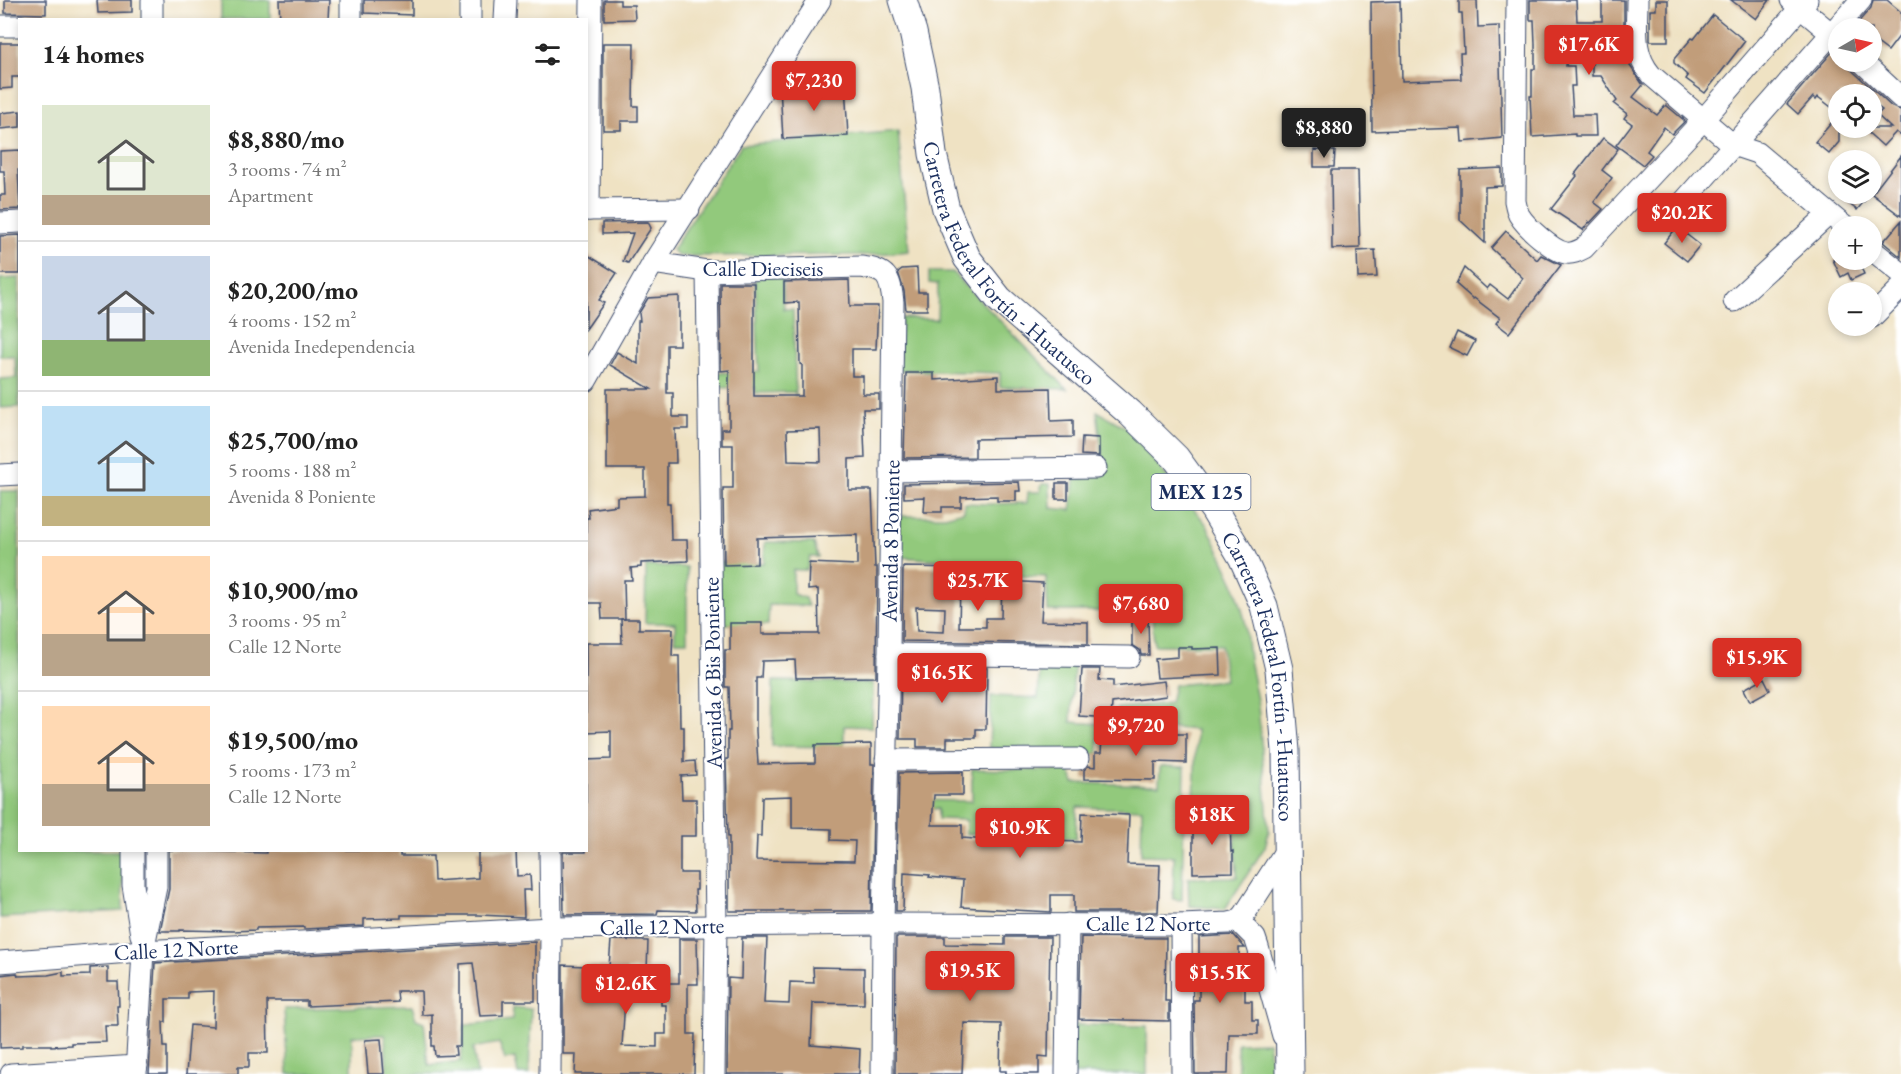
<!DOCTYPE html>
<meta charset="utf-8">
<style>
:root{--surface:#fff;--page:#f6f6f6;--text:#222;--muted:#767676;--line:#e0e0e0;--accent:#d93025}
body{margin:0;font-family:"EB Garamond",serif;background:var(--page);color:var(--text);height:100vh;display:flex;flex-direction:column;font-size:22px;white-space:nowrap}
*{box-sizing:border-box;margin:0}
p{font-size:20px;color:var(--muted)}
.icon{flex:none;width:33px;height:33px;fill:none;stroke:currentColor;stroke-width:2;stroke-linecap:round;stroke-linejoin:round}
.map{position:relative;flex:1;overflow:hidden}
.sheet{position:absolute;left:18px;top:18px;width:570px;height:834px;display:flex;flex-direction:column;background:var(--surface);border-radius:0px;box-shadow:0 3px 9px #0003}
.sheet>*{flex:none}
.needle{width:39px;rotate:81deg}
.controls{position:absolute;left:1828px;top:18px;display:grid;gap:12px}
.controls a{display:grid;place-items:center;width:54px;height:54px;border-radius:50%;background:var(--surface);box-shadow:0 3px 9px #0003;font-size:30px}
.price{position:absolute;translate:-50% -51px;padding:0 14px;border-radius:6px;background:var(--accent);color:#fff;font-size:20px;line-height:39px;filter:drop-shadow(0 2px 3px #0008)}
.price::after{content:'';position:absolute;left:50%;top:36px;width:18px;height:14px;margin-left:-9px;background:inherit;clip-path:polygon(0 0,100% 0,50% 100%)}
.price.on{background:#222;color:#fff}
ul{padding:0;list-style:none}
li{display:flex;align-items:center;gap:18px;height:150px;padding:0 24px}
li+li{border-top:2px solid var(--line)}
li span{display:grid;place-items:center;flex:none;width:168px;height:120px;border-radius:0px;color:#555}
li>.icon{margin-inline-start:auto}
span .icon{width:72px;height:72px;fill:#fffc;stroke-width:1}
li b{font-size:26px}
h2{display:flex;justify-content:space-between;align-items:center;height:72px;padding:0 24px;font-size:26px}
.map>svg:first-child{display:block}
.green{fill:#92c97c;stroke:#567c6d;stroke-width:1.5}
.building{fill:#c19d7a;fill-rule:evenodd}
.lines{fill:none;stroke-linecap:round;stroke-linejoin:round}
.minor-casing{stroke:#3b4a6d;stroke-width:23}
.major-casing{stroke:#3b4a6d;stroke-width:29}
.minor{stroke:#fff;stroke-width:21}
.major{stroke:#fff;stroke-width:27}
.labels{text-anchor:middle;stroke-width:4.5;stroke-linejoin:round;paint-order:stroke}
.shield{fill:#fff;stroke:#5f6d8e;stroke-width:1.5}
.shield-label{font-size:21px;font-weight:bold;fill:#1b2f5e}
.street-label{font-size:22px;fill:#1b2f5e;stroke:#fff}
</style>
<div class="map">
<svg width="1901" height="1074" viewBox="0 0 1901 1074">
<rect width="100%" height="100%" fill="#fff"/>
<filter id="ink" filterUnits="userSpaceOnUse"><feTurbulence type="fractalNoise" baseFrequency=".0167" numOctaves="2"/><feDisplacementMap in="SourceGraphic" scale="12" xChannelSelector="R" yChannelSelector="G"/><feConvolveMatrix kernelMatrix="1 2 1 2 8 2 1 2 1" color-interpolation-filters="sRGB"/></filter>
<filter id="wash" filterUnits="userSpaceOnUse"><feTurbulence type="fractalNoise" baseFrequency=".008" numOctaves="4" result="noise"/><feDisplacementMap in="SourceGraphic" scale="24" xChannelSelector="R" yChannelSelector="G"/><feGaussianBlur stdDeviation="1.35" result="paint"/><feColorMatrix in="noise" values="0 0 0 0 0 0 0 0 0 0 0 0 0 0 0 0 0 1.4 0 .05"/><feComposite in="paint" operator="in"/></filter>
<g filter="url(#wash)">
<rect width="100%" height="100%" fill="#efe2c3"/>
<g class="green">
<rect x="221" y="0" width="49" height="19"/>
<path d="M898,131L909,251L869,255L678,256L672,250L741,145Z"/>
<path d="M929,272H952L1067,389L1000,387V373L899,370L901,318L937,319L938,284L929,283Z"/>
<path d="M782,274L784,309H793L796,403L795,392L756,393L755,387L712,388L711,373L759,372L755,275Z"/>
<path d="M19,278V407L0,408V379L16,378L15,356H0V279Z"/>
<path d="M1097,411L1127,428L1207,525L1234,583L1245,620L1249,659L1258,705L1269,831L1265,847L1225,909L1189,906L1188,878L1237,877L1234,813L1194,811L1196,730L1153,726L1149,733L1105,729V723L1115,722L1117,708L1170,703L1174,685L1225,680L1221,645H1154L1152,611H1048L1046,577L990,575L988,563L899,557L900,516H945L964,511L965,503L989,504L1027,503L1028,492H1040L1042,484H1050L1051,508L1071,510L1075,480L1105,475Z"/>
<path d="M0,491H19L20,850L122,851L123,911L0,918Z"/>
<path d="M765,542L814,543L818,557H810L807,570H793V594L805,598L808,606L769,605L768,625L715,624L716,562L764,563Z"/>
<path d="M646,566L687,567V641H675V623H645Z"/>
<path d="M1040,664L1074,666L1071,722L1099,724L1098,754L989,748L991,696L1038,698Z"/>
<path d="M773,681L873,683L872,727L844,726V747L772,746Z"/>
<path d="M1160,766L1185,767L1182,900L1173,899L1174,856L1141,855L1142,809L1077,807L1076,838L966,834V820L938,819V809L899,808L903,800L972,801V769L1070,771L1074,783L1159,785Z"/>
<path d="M412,1006L416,1019L424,1022L429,1065L461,1061L465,1025L512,1020L513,1007L531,1009L529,1074H518L515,1058L505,1060L499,1043L473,1048L477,1074H387L385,1035L352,1036V1074H288L284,1009Z"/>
<path d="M1072,1025L1147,1026V1074H1072Z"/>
<path d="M1268,1042L1272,1074H1238L1237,1043Z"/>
</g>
<g id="blocks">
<g class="building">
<path d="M5,0H46V14L5,13Z"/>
<path d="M97,0H132V12L98,13Z"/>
<path d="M279,0H329L328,20H280Z"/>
<path d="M364,0H412V15L364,13Z"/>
<path d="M604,0H620V5H634L635,19L604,20Z"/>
<path d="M1459,0H1477L1478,27L1499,26L1502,138L1462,142L1461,128L1372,131L1371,2L1400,1L1402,81L1461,79L1460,53H1464L1462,13H1459Z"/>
<path d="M1530,0H1576L1577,21H1602V0H1624V30L1626,60L1643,85L1633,97L1657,115L1666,105L1685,121L1672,134L1664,127L1647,151L1652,155L1643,165L1616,145L1632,124L1624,118L1627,114L1614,104L1617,101L1601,76H1592V41H1566V66H1574L1575,86H1571L1573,115H1595L1596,136H1575V134L1532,137L1530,96H1532V69H1535V44L1534,20H1530Z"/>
<path d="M1656,0H1668V41H1650V10H1656Z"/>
<path d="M1731,0H1770L1756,19Z"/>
<path d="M1873,0H1887L1901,12V34L1888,51L1872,39V28H1853L1871,8Z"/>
<path d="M1713,15L1745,41L1705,93L1686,79L1688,76L1674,63V59L1692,38L1694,39Z"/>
<path d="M0,43H20V77H12V88L0,89Z"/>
<path d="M603,43H634L633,106H638V121H621V130H603Z"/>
<path d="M1833,51L1839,56V62H1845V64L1892,107L1901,110V136L1896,132L1883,146L1863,128H1891L1877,115L1882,110L1872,102V94H1839V113L1818,97L1816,100L1813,97L1798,114L1787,104Z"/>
<path d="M845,84L848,136L783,139L780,87Z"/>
<path d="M20,111V127L0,129V113Z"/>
<path d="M1839,114V142L1829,154L1815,142Z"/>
<path d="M1603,138L1618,149L1602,170L1612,178L1594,202L1603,209L1590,223L1589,222L1583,230L1551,209L1577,176L1575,174Z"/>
<path d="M20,150V170H18L20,209L0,210V195H5L4,171H0V151Z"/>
<path d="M1314,150L1335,151L1334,167H1314Z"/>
<path d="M1901,156V216L1872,194Z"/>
<path d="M1502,168V186L1485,187V243L1460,220V170Z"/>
<path d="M1331,170H1358L1360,248L1332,249Z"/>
<path d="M1836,194H1870L1857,210Z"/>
<path d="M1901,221V257L1883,242Z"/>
<path d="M648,222L651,228L628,263L623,261L633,233L602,234V223Z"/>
<path d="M1677,227L1700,245L1687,261L1664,243Z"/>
<path d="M1506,231L1537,260L1541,255L1561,265L1509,333L1496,323L1500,318L1474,298L1473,299L1456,284L1464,268L1487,289L1490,285L1508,299L1523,278L1491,248Z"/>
<path d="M20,235V274H0V236Z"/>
<path d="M1375,250L1377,277L1358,278L1357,251Z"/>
<path d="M586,254L617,273L599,300L604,303L586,329Z"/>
<path d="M1833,260H1857L1864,274L1851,280L1848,273L1841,277Z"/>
<path d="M917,268L918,292H927V310H906L904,291L898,272L902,269Z"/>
<path d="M849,280L850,306H878L876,349H852V376H863V394H879V409H863L865,458L849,459V490H872L875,567H877L876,677L796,678L795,660L762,661L761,678H756V731L758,764L815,763V745L871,744V764H874L871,911H729V837H728L726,759H728V731H730L729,687H725V650H730V623H762V634H819L818,589L808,590L809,563L857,565V535L757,538V564L724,565L723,488H733V445H722V429H729V370L721,371L720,283H754V396H802V365L800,364L799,302L784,303V282ZM820,429L821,462L788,461L787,430ZM792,796V828L831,829V840L855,841L854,861L756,860L757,836H761L762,797Z"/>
<path d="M679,296V345H667V393H673V417H688V429H675L676,463H667V503H670L671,540H687L688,561L641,563V567L631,568L632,580H624L625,619H602L601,603H586V518H589L588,509L617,505V497L645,496V469H607V389H651L610,365L617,352L638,364V321H640L639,313L648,298Z"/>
<path d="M1457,332L1475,341L1467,356L1450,348Z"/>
<path d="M906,373H934V380L998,376V389L1050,388L1051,421L1073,420V437L975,439V457L904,458Z"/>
<path d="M1082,437L1099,438V456L1081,455Z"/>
<path d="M1019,482L1020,491H1016V501H997V496L961,497V507H942V512H924L925,497L904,498V484Z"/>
<rect x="1056" y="483" width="12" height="16"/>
<path d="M903,567L968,568L967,584L960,585L959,627H986V618H1001L1002,581L1043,583L1041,621L1088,622V644L902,641ZM916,607L945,608L944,632L917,631Z"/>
<path d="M1132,618H1148L1149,655H1141L1140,650L1132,645Z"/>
<path d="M621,619H639V629H673L672,656H679L680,727H684V762L695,761L696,775L681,776L682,799H696V836H680V873H697V890H695L696,911L658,910L657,914L564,915L563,852H586V760L611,759V731L586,732V643H622Z"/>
<path d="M1178,647H1192V649L1220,648L1221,675L1157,678L1155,659L1178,657Z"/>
<path d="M901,667L987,668L986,729H976V738H947V747H917V739H900Z"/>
<path d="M1082,669H1100L1099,680L1113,681V687L1164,681L1166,696L1112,703L1111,718L1079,716Z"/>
<path d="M1764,678L1770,690L1750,701L1744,689Z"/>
<path d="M1156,734H1186V763L1155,762V780L1084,779V770L1088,766L1095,767V753H1101L1102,738L1155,740Z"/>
<path d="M963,772V795H934L932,825H962V838L1014,842V840L1081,842L1082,813L1129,815L1127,864L1160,865L1158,912H1074V895H1051V912L961,907L963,880L929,877L930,875L904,873L903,911H896L899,773Z"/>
<path d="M1193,819H1230L1231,852L1233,851V872L1193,873Z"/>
<path d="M169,850L266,853V850H400V856H433L434,881L478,878V850H516L517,876L530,875L531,890H523L524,917L479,915H401V918L364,919V926L304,929V927L256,928V930L233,931L180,930V931H160L169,889Z"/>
<path d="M1234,935L1245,948H1239V982H1245V1001H1252V1020H1258V1034H1229L1228,1074H1195L1194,1000H1199V937Z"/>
<path d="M896,937H945V944L1005,945V937H1050L1048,1057L1039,1056V1074H1006V1071H1000L1001,1024L964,1023L962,1074H895Z"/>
<path d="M1081,937L1166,938L1165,1001H1169V1021L1079,1019Z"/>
<path d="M742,938H767L764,1003L789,1004L790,982L814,983L813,967L864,968V1004L813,1003L811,1045L860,1049L859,1074H727L728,978L741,979Z"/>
<path d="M679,939H697L698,984H688V1034H695L694,1074H575L576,1054H563V965L609,967L611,940L648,941L647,970L627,969L622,1046L657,1047V1034H666V1005H661V983H679Z"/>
<path d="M535,942V1001H503V1015L480,1016L473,963L460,964V1046H455L456,1055L435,1056L434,1046H432V1014L422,1015L421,991H397L398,1002L307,1006V1001H267L268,1053H249V1067H238V1074H186L190,1025L213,1027L214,991L188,992V999H166V1022H163L164,1047H167V1074H149L155,963Z"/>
<path d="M108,967V982H118L119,1006H117L118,1026H105L106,1042L71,1043V1045L51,1046V1045H22V1047L0,1048V975L17,973L18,976L48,975L63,972V976L90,975V968Z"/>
<path d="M381,1039L384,1074H368L365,1040Z"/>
</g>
</g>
</g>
<g filter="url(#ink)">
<use href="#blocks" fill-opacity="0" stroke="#3b4a6d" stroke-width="1.5"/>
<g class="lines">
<g class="minor-casing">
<g id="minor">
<path d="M152,0V20"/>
<path d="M351,0V20"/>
<path d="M470,0V20"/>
<path d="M1517,0L1515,201C1516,206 1517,211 1519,215C1526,227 1553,251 1566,253C1573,254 1578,251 1584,248L1703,120L1807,0"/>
<path d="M1637,0C1637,27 1632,53 1651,75L1733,145L1757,153L1844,226"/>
<path d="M1791,0L1839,40"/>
<path d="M505,20L506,0"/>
<path d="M0,26H20"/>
<path d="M1862,62L1901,98"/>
<path d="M586,210L689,209"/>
<path d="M589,210L591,0"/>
<path d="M1670,217L1861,0"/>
<path d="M0,223L20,222"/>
<path d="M1872,250L1901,273"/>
<path d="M653,263L707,271L861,267C887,270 890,276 893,302L889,654L883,924L882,1074"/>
<path d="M707,271L716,925L714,1074"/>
<path d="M1734,301L1829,214"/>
<path d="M1872,317L1901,288"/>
<path d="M586,381L653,263L820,0"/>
<path d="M891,471L1096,468"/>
<path d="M0,475L20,474"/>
<path d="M889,654L1129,657"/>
<path d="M886,760L1078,759"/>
<path d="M133,850V885L141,935"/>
<path d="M1238,921L1255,938L1258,947L1283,1036"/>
<path d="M1181,925L1182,1074"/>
<path d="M0,962L143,951L551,928L883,924L1181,925L1229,923L1238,921L1244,915L1286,850"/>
<path d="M11,1074L137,1066"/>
<path d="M136,1074L143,951L156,887V850"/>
<path d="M550,1074L551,928L550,850"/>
<path d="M1066,1074L1068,924"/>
</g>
</g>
<g class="major-casing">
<g id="major">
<path id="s1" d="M903,0L913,32L925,88L933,154L946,209L967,258L999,299L1130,413L1176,458L1214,510L1242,557L1264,606L1279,669L1286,751L1290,1074"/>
</g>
</g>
<use href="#minor" class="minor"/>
<use href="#major" class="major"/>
</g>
</g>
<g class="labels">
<rect class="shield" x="1151.5" y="474" width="99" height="36" rx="4.5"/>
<g class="shield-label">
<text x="1201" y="499">MEX 125</text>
</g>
<g class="street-label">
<text dy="8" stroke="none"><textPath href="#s1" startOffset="294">Carretera Federal Fortín - Huatusco</textPath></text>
<text x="763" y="276">Calle Dieciseis</text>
<text transform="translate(890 541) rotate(-89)" y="8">Avenida 8 Poniente</text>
<text transform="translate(712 673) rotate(-91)" y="8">Avenida 6 Bis Poniente</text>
<text dy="8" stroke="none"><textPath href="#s1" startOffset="798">Carretera Federal Fortín - Huatusco</textPath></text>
<text x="1148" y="931">Calle 12 Norte</text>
<text transform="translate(662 926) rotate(-1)" y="8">Calle 12 Norte</text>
<text transform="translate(176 949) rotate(-3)" y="8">Calle 12 Norte</text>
</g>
</g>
</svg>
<div class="controls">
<a><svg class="needle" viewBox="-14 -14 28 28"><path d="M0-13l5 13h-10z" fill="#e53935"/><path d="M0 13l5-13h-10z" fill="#767676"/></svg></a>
<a><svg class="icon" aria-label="locate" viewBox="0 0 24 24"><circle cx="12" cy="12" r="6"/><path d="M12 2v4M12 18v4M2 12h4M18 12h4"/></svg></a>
<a><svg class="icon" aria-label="layers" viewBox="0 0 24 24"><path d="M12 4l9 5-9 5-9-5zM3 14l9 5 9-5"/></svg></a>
<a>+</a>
<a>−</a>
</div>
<b class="price" style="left:1589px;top:76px">$17.6K</b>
<b class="price" style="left:814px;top:112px">$7,230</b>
<b class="price on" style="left:1324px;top:159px">$8,880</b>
<b class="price" style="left:1682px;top:244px">$20.2K</b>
<b class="price" style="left:978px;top:612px">$25.7K</b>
<b class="price" style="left:1141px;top:635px">$7,680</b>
<b class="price" style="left:1757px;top:689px">$15.9K</b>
<b class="price" style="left:942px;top:704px">$16.5K</b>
<b class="price" style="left:1136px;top:757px">$9,720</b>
<b class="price" style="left:1212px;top:846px">$18K</b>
<b class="price" style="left:1020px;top:859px">$10.9K</b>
<b class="price" style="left:970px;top:1002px">$19.5K</b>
<b class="price" style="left:1220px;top:1004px">$15.5K</b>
<b class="price" style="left:626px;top:1015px">$12.6K</b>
<section class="sheet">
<h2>14 homes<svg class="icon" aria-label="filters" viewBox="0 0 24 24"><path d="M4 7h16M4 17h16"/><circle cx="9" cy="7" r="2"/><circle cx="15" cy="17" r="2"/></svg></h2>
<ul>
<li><span style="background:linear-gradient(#dfe7d0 75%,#b9a48a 0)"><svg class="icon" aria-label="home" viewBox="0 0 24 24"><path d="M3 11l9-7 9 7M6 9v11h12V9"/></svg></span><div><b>$8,880/mo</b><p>3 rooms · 74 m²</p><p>Apartment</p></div></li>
<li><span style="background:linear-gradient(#c9d6e8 70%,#8fb573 0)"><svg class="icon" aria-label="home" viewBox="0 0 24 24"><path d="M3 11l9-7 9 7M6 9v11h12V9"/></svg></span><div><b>$20,200/mo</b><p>4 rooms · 152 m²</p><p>Avenida Inedependencia</p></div></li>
<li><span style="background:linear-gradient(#bfe0f5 75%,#c2b280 0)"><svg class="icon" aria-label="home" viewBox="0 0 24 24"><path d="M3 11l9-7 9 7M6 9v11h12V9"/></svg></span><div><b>$25,700/mo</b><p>5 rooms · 188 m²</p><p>Avenida 8 Poniente</p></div></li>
<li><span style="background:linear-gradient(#ffd9b3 65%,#b9a48a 0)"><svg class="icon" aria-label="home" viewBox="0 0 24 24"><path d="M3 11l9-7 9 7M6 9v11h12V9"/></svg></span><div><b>$10,900/mo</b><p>3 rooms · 95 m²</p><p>Calle 12 Norte</p></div></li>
<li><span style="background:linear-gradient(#ffd9b3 65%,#b9a48a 0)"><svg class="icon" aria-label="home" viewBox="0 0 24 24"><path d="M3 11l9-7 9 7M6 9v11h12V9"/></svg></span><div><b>$19,500/mo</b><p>5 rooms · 173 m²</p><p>Calle 12 Norte</p></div></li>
</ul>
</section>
</div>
